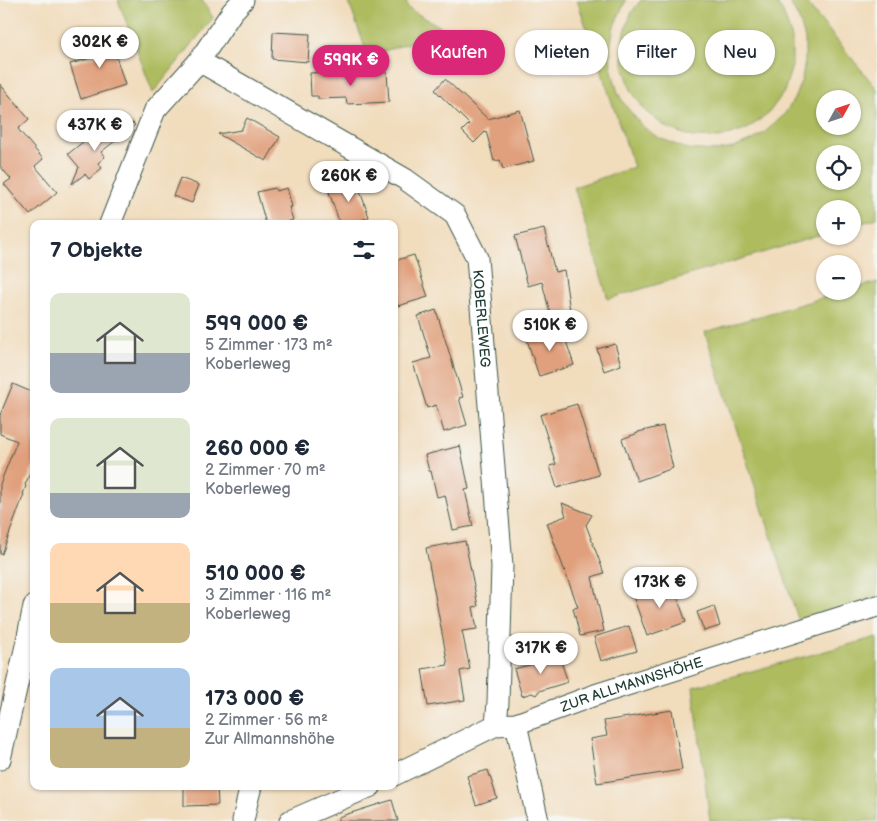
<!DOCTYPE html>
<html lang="de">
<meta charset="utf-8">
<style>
:root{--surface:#fff;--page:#f6f6f7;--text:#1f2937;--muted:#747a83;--accent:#db2777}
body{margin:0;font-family:"Balsamiq Sans",sans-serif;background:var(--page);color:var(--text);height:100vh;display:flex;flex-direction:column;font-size:19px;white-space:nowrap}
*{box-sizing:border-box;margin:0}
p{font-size:16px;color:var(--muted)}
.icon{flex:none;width:28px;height:28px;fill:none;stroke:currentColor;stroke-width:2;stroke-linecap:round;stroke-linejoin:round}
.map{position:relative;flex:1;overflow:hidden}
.sheet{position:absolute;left:30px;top:220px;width:368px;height:570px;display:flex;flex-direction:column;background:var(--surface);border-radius:10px;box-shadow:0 1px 4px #0004}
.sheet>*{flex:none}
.banner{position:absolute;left:412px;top:30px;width:389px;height:45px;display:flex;gap:10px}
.needle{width:32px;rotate:50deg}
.buttons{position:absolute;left:816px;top:90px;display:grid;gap:10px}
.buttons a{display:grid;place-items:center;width:45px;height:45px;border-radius:50%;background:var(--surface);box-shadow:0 1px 4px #0004;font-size:25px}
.price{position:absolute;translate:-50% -42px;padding:0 11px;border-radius:18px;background:#fff;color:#222;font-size:16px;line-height:32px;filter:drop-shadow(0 1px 2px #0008)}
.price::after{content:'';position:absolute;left:50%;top:30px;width:15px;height:11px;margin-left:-8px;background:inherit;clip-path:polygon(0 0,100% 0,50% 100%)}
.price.on{background:var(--accent);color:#fff}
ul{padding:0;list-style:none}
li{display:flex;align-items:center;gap:15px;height:125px;padding:0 20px}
li span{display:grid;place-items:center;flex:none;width:140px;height:100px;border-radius:10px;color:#555}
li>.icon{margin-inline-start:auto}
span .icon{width:60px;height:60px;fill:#fffc;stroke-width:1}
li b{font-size:21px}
h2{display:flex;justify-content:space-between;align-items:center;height:60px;padding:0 20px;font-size:21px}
.chip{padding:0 18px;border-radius:22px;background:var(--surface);box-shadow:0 1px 4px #0004;font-size:18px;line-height:45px}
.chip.on{background:var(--accent);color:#fff}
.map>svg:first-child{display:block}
.green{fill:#aebc5f;stroke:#667c4a;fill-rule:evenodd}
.building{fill:#e1a07d}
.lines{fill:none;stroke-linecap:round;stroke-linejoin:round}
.street-casing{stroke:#3e5548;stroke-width:23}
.street{stroke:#fff;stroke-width:21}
.labels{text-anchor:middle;stroke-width:4.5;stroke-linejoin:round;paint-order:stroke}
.street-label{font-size:14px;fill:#1f3d34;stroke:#f6f6f2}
</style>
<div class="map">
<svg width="877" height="821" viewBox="0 0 877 821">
<rect width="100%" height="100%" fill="#f6f6f2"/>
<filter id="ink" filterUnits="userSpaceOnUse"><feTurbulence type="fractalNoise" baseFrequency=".02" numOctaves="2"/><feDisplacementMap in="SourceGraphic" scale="10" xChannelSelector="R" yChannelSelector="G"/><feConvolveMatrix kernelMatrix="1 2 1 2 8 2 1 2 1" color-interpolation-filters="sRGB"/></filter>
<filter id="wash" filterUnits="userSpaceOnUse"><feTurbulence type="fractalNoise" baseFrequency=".0096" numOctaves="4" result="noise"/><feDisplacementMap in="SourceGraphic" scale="20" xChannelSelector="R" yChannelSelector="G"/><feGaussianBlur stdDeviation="1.12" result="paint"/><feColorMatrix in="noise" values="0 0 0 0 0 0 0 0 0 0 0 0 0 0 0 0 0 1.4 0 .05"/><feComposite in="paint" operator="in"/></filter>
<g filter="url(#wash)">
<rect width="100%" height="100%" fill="#f1dcbc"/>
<g class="green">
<path d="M118,0H202L213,18L153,93Z"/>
<path d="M348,0H405L409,9L448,31L368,56Z"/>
<path d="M577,0H626L614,26L610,49L611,67L618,93L625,105L642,126L657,137L687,149L715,151L733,148L753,140L764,133L784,115L794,99L802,79L805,61V39L800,22L789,0H804L877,89V218L853,226L852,209H825V234L608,299L574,187L634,167ZM825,99H852V126H825ZM825,154H852V181H825Z"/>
<path d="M641,0H774L783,12L792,38V66L784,92L768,114L746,130L720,138L692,137L667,128L646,112L631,90L623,65V38L631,13Z"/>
<path d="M877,282V599L799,622L705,332L846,291H852L853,289Z"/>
<path d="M877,637V821H710L693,687Z"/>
</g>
<g id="blocks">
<g class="building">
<path d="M118,32L126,48L115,53L125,85L81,99L70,64L104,54L98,41Z"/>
<path d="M273,32L310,34L308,62L272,59Z"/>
<path d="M328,72V74L387,72L389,102L347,104L346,98L318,99V96H311L310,73Z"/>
<path d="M445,79L488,119L520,110L534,161L503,169L500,160L494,161L486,131L474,143L462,131L469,124L435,90Z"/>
<path d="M0,84L29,119L18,129L43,159L35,166L57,192L30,215L4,184L11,179L0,166Z"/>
<path d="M247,118L280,137L266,161L218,134L241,130Z"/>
<path d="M133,123L135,125L101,152L105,157L98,163L102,168L89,179L85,174L72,184L79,167L68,154L84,141Z"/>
<path d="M180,178L199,185L192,203L173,196Z"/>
<path d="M356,179L369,217L351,224H340L328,189Z"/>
<path d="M275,188L276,191L287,188L292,207H289L293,220L280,224H266L257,192Z"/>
<path d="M544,229L555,272L564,270L570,311L551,317L542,282L528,286L515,236Z"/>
<path d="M414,255L428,297L398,306L394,293V261Z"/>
<path d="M436,310L463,397L459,398L467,425L444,432L436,405L427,408L413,363L431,358L418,316Z"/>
<path d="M562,329L574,365L539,376L527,340Z"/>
<path d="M615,344L621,365L604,371L597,349Z"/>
<path d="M13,384L34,393V464L25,485L26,486L23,494H24L2,554H0V484L17,441L0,434V415Z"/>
<path d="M577,404L599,475L557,488L550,466L556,464L540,415Z"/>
<path d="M663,426L673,468L637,481L622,439L638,433V432Z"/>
<path d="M460,446L469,489L465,490L473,526L453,530L445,495L437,497L431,471H429L425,455Z"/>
<path d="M562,503L592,515L586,525L604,573L592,577L604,631L580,636L573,608L578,607L547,523L566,516Z"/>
<path d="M465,541L478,606L473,607L477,629L462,631L470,669L460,671L465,700L428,706L422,669L448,665L426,548Z"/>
<path d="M672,582L686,622L647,636L633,596Z"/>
<path d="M714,606L720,626L704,631L697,612Z"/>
<path d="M629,626L637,651L601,661L594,637Z"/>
<path d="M558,653L568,682L539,691L536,695L532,693L522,696L514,669L533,664L532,661Z"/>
<path d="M672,710L682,770L597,783L590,739L607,736L604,721Z"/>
<path d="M488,770L497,798L476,805L467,776Z"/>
<path d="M184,786H217L218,805L184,806Z"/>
<path d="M392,800L398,821H338V817Z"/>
</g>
</g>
</g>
<g filter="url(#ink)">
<use href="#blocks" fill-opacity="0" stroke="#3e5548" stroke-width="1"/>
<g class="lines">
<g class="street-casing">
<g id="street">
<path id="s1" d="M199,61L405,179L455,215L477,258L502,566L498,702L496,725"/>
<path d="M110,224L155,110L199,61L232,12L243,0"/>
<path d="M516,724L538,821"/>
<path d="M0,759L27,641L34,606"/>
<path id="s2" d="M394,775L496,725L516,724L595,695L877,606"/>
<path d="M243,821L247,802L251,786"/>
<path d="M290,821L371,786"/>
</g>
</g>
<use href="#street" class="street"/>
</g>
</g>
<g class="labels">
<g class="street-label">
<text dy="5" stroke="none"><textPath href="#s1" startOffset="408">KOBERLEWEG</textPath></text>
<text dy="5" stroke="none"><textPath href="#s2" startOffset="256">ZUR ALLMANNSHÖHE</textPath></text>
</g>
</g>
</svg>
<div class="buttons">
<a><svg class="needle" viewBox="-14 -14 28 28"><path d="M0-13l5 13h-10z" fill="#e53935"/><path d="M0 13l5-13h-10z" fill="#747a83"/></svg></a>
<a><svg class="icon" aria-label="locate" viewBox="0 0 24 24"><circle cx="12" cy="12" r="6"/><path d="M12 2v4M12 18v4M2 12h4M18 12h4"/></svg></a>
<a>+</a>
<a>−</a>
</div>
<b class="price" style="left:100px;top:69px">302K €</b>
<b class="price on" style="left:351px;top:87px">599K €</b>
<b class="price" style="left:95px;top:152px">437K €</b>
<b class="price" style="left:349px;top:203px">260K €</b>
<b class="price" style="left:550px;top:352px">510K €</b>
<b class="price" style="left:660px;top:609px">173K €</b>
<b class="price" style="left:541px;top:675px">317K €</b>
<div class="banner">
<a class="chip on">Kaufen</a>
<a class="chip">Mieten</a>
<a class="chip">Filter</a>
<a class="chip">Neu</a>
</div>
<section class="sheet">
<h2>7 Objekte<svg class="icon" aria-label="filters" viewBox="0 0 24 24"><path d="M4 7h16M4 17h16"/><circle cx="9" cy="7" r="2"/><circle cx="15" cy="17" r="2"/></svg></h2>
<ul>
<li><span style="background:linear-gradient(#dfe7d0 60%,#9aa5b1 0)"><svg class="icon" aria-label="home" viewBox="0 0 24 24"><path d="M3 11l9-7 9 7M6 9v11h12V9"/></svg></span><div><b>599 000 €</b><p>5 Zimmer · 173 m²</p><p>Koberleweg</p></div></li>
<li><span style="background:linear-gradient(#dfe7d0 75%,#9aa5b1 0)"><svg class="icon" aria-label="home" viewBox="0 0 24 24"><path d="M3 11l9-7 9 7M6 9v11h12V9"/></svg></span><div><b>260 000 €</b><p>2 Zimmer · 70 m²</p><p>Koberleweg</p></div></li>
<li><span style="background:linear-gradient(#ffd9b3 60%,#c2b280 0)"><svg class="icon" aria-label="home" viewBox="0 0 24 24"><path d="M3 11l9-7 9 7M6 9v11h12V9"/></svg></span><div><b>510 000 €</b><p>3 Zimmer · 116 m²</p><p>Koberleweg</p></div></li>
<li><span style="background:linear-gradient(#a9c7e8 60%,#c2b280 0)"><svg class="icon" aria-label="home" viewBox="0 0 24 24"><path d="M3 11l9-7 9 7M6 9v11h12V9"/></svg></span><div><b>173 000 €</b><p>2 Zimmer · 56 m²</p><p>Zur Allmannshöhe</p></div></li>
</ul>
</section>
</div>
